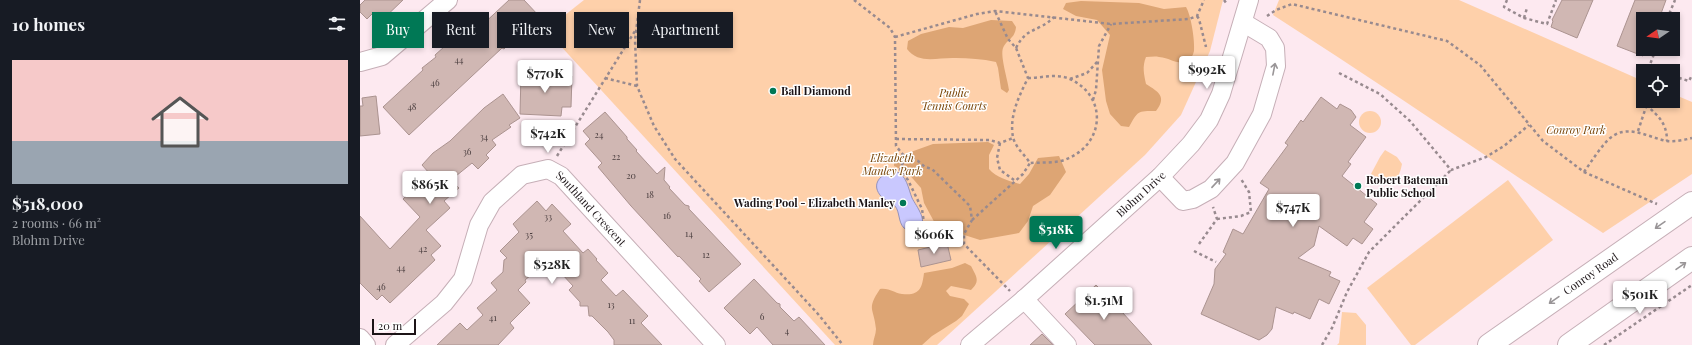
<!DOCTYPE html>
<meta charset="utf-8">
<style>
:root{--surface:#171b24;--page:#242831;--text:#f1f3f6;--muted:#9ea1a6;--accent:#007855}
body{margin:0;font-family:"Playfair Display",serif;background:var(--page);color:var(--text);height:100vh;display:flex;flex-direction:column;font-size:15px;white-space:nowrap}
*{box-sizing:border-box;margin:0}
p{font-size:13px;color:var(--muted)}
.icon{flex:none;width:22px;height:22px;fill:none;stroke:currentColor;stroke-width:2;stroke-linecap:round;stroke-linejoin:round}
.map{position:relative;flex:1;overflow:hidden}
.drawer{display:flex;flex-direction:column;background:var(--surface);width:360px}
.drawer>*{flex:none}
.hud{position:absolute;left:12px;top:12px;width:380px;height:36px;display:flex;gap:8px}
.needle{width:26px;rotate:257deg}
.buttons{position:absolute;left:1276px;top:12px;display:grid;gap:8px}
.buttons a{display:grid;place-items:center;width:44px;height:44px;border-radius:0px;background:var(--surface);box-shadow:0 2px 6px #0003;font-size:20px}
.scale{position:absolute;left:12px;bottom:10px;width:44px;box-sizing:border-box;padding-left:4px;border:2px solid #1c1417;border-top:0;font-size:11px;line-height:14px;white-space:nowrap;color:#1c1417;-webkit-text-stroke:3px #fff;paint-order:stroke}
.price{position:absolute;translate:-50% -34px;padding:0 9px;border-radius:4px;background:#fff;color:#222;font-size:13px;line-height:26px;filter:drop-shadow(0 1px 2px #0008)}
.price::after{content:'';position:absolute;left:50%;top:24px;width:12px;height:9px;margin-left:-6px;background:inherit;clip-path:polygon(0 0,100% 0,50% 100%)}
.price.on{background:var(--accent);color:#fff}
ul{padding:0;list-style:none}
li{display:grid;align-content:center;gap:8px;height:212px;padding:0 12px}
li span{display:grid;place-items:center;height:124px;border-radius:0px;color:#555}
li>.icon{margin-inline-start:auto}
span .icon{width:72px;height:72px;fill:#fffc;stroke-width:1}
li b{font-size:17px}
h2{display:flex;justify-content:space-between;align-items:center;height:48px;padding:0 12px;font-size:17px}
.chip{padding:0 14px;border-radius:0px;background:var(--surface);box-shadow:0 2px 6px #0003;font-size:14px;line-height:36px}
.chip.on{background:var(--accent);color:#fff}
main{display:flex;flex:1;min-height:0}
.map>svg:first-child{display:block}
.green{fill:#fed0aa}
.forest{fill:#dda574}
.water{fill:#c9c8fe;stroke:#9592b9}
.building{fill:#d0b7b3;stroke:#ab9390}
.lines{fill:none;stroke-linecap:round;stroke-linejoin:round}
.minor-casing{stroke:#c6afb7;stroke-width:20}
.major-casing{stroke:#c6afb7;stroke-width:24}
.path{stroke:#988a8f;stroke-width:2.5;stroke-dasharray:3 3;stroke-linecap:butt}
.minor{stroke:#fff;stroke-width:18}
.major{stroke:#fff;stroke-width:22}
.oneway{stroke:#999597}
.poi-dot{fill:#007855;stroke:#fff;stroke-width:1.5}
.labels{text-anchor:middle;stroke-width:3;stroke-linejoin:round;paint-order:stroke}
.number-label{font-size:9px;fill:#493d3e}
.poi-label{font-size:11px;font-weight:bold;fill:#1c1417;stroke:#fff;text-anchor:start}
.park-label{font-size:11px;font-style:italic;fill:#784406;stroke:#fff}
.street-label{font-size:11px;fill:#1c1417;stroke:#fff}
</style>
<main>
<section class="drawer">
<h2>10 homes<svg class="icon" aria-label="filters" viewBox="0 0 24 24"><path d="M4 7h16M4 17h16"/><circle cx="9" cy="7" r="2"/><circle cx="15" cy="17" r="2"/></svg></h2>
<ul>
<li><span style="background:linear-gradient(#f6c9c9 65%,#9aa5b1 0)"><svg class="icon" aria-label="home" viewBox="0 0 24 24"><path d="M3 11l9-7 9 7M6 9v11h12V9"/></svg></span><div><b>$518,000</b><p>2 rooms · 66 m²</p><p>Blohm Drive</p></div></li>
</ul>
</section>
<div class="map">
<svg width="1332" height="345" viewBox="0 0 1332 345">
<rect width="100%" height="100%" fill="#fde9f0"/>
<g class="green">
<path d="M224,0H863L850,51L821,115L785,155L577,345H475L186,30Z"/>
<path d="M919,0H1099L1283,81V101H1313V94L1332,102V174L1243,233C1132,161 1024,86 913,15Z"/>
<circle cx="1010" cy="122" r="11"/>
<path d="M1025,150L1037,157L1042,164C1040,174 1038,180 1026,183L1011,174L1020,157Z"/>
<path d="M1148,180L1193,240L1055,345H1051L1007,288Z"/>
<path d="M982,312L996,313L1006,325V345H977L979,343Z"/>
</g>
<g class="forest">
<path d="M721,1L779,3L804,9L826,7C831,15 835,41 834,51C833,56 830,59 828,62C813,64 811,58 799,57C795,56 790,57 786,57C782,67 784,74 786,84C799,92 807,97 796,111C777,111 778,111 769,127L761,126L750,114L746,101L742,70L750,35L737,20L716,16L703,9L706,3Z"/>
<path d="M631,20L652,21L656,27C655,39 647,39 643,48C640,56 648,81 649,90L647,93L641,89L638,68L636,62C622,59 609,58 596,58C578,57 559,65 547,49L548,41L561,34L589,27L603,28Z"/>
<path d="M628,142L634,145L629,155V169C637,178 649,181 660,184L669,174L678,158L699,156L706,172L690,195L673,206L668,221L659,233L620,240L592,231L578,229L564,203L561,188L547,172L534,166V158L573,144Z"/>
<path d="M605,263L611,266C616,276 621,281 611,290L591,286L586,291L590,296L604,299L609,304L602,316L596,321L572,336L562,345H513C513,340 516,334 516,329C514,307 506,310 520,289C531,288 533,293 542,294C560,296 562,288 564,273L592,268Z"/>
</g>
<path class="water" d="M535,171C547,175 548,188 552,198C556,206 571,224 556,229C552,231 547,230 544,228C538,222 540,212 535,206C531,201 523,200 520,195C510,182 524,172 535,171Z"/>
<g class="building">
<path d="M5,0H43L20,22L12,14L7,19L0,12V5Z"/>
<path d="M149,0H164L179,16L155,42L153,40L144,49L142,48L49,135L23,107L63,70L62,68L76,57L75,55L113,21L119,28Z"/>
<path d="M1202,0H1233L1217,38L1191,27L1193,21L1192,20Z"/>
<path d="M1275,0H1306L1299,19H1283V56L1257,46Z"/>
<path d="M161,74L212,76L211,107H202L201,116L160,114Z"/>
<path d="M143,94L160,118L149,125L151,127L132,140L136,145L126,155L129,158L118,169L112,163L91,180L99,188L84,201L90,208L66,230L81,246L71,255L75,260L30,303L22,295L17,300L0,283V216L30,249L60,217L43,199L70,174L62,165L73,153L90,141L124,108Z"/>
<path d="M16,96L20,134L0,136V106H3L2,98Z"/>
<path d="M961,97L977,109L980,104L991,110L996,117L990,125L1006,137L988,162L991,164L982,176L1017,204L1004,222L1013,229L1002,244L993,238L987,246L959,226L954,246L938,258L971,272L969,276L980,281L969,304L959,299L950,319L934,312L933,314L916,307L912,329L907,335L899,340L841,314L854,284L855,269L866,254L863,252L873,229L883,234L909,189L900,183L928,145L925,143L941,120L943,122Z"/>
<path d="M245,112L267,137V139L277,150L276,151L297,174L305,167L304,180L310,187L309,188L325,205L329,206V209L381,264L349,292L339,281L341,279L319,256L318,257L271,206L238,167L242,163L225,144L230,139L223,131Z"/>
<path d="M177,201L186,211L192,204L211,224L203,231L223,253L228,249L237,259L236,260L248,273L241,280L256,296L263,290L288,316L281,323L302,345H254V340L248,332L232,316H229L228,306H220V302L209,290L213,286L189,260L165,280L166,282L158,290L170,303L150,323L154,328L138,345H77L100,323L107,330L123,315L117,308L137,290L131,283L143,272L144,260L147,258L140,251L159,232L153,224Z"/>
<path d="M587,243L591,260L561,267L558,250Z"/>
<path d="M394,279L417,303L420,304V307L434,321L439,317L465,345H413L397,327L390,334L364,308Z"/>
<path d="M736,285L752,301L792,345H735L705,314Z"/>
<path d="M682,334L693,345H670Z"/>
</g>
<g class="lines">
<g class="minor-casing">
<g id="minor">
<path d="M0,62L22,56L88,0"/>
<path d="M800,177L823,201L833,199L851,189L875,163L902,114L916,66L915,48L909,38L884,23"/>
<path d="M664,299L707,345"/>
<path d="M0,338L6,345"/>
<path id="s1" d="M35,345L84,303L103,279L119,225L132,202L162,175L188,169L201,176L356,345"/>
<path id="s2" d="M610,345L661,302L800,177L831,144L849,120L861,94L889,0"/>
</g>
</g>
<g class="major-casing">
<g id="major">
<path id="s3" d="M1129,345L1332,203"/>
<path d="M1209,345L1332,258"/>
</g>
</g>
<g class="path">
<path d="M280,0L275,40L277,86L294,126L315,159L458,314L483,345"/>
<path d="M494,0L530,28L535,37L536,146L545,157L558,161L565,167L572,169L610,206L612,220L604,234V244L650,291"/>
<path d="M864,0L867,4"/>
<path d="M1147,0L1144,7L1164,18L1187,24L1196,0"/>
<path d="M837,16L839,19L846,47"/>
<path d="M907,16L916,10L932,4L1087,41L1120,65L1183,141L1224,172L1297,204"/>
<path d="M1164,18L1167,8"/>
<path d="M1307,19L1315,0"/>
<path d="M535,37L617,14L635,11L751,24L829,19L837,16L844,0"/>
<path d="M656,48C667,26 678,33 694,17"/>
<path d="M1296,49L1289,67L1299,71"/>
<path d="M979,73L1020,94L1050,121L1091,170L1126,157L1144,146L1169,125"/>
<path d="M1313,76L1329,81L1332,75"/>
<path d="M245,78L277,86"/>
<path d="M668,78C682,78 697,73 710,79C747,96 745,142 709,158C698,164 682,162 670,163"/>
<path d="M710,79L727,73L738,61"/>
<path d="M733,100L736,90L739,46L751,24"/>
<path d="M1286,105C1299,116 1307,124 1307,141"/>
<path d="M1278,131L1288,101"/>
<path d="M536,139L630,140L640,143L653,138"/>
<path d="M640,143L637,158L640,170L654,180"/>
<path d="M197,156L275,31"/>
<path d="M545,157L540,170L548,180L562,209L564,223L572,234L582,238L604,234"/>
<path d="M1224,172C1231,162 1238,151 1246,142C1265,121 1286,137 1307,141C1315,142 1324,140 1332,138"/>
<path d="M857,219L881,216L891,212L889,192L881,179"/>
<path d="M612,220L663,174L670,163C665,155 655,147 653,137C649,116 659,96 668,78L656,48L648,39L635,11"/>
<path d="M839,244L857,219L853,207"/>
<path d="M834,251L856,262"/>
<path d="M962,345L972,328L987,292L1009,252L1091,170"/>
<path d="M1244,345L1332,285"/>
</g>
<use href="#minor" class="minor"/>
<use href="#major" class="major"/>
</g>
<defs><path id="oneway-shaft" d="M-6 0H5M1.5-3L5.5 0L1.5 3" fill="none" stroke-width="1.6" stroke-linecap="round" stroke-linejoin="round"/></defs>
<g class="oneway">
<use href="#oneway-shaft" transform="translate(914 69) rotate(-79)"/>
<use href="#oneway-shaft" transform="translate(856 183) rotate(-47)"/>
<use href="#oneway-shaft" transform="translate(1300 225) rotate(145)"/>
<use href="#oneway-shaft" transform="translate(1321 266) rotate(-35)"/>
<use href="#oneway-shaft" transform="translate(1194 300) rotate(145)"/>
</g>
<g class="poi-dot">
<circle cx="413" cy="91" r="4"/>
<circle cx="998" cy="186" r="4"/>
<circle cx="543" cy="203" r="4"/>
</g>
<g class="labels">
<g class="number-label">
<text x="99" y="63">44</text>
<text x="75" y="86">46</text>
<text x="52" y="110">48</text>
<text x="239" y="138">24</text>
<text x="124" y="140">34</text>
<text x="107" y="155">36</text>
<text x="256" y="160">22</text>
<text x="271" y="179">20</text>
<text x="290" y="198">18</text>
<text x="307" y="219">16</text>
<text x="188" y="220">33</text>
<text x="329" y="237">14</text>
<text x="169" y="238">35</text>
<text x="63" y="252">42</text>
<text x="346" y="258">12</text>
<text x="41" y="271">44</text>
<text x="21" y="290">46</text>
<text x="251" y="308">13</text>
<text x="402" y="320">6</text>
<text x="133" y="321">41</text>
<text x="272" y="324">11</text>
<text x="427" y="334">4</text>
</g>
<g class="poi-label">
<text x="421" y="95">Ball Diamond</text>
<text x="1006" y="184">Robert Bateman<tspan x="1006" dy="13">Public School</tspan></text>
<text x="535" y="207" text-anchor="end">Wading Pool - Elizabeth Manley</text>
</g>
<g class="park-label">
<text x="594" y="97">Public<tspan x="594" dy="13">Tennis Courts</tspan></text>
<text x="1216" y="134">Conroy Park</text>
<text x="532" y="162">Elizabeth<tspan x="532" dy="13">Manley Park</tspan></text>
</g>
<g class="street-label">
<text dy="4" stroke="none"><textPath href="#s2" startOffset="228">Blohm Drive</textPath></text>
<text dy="4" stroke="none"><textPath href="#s1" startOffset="304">Southland Crescent</textPath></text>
<text dy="4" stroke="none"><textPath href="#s3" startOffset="124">Conroy Road</textPath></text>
</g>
</g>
</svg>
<div class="buttons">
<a><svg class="needle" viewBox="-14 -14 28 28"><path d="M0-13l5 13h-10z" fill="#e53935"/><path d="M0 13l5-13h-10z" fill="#9ea1a6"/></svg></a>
<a><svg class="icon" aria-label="locate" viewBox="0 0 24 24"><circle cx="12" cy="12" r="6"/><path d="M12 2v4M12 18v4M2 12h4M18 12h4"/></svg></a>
</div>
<div class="scale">20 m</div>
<b class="price" style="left:847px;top:90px">$992K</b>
<b class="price" style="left:185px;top:94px">$770K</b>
<b class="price" style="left:188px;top:154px">$742K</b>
<b class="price" style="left:70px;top:205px">$865K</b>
<b class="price" style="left:933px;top:228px">$747K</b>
<b class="price on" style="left:696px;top:250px">$518K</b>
<b class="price" style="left:574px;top:255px">$606K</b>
<b class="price" style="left:192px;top:285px">$528K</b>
<b class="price" style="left:1280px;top:315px">$501K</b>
<b class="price" style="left:744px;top:321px">$1.51M</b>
<div class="hud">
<a class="chip on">Buy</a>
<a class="chip">Rent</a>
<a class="chip">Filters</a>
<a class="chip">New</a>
<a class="chip">Apartment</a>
</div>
</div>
</main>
